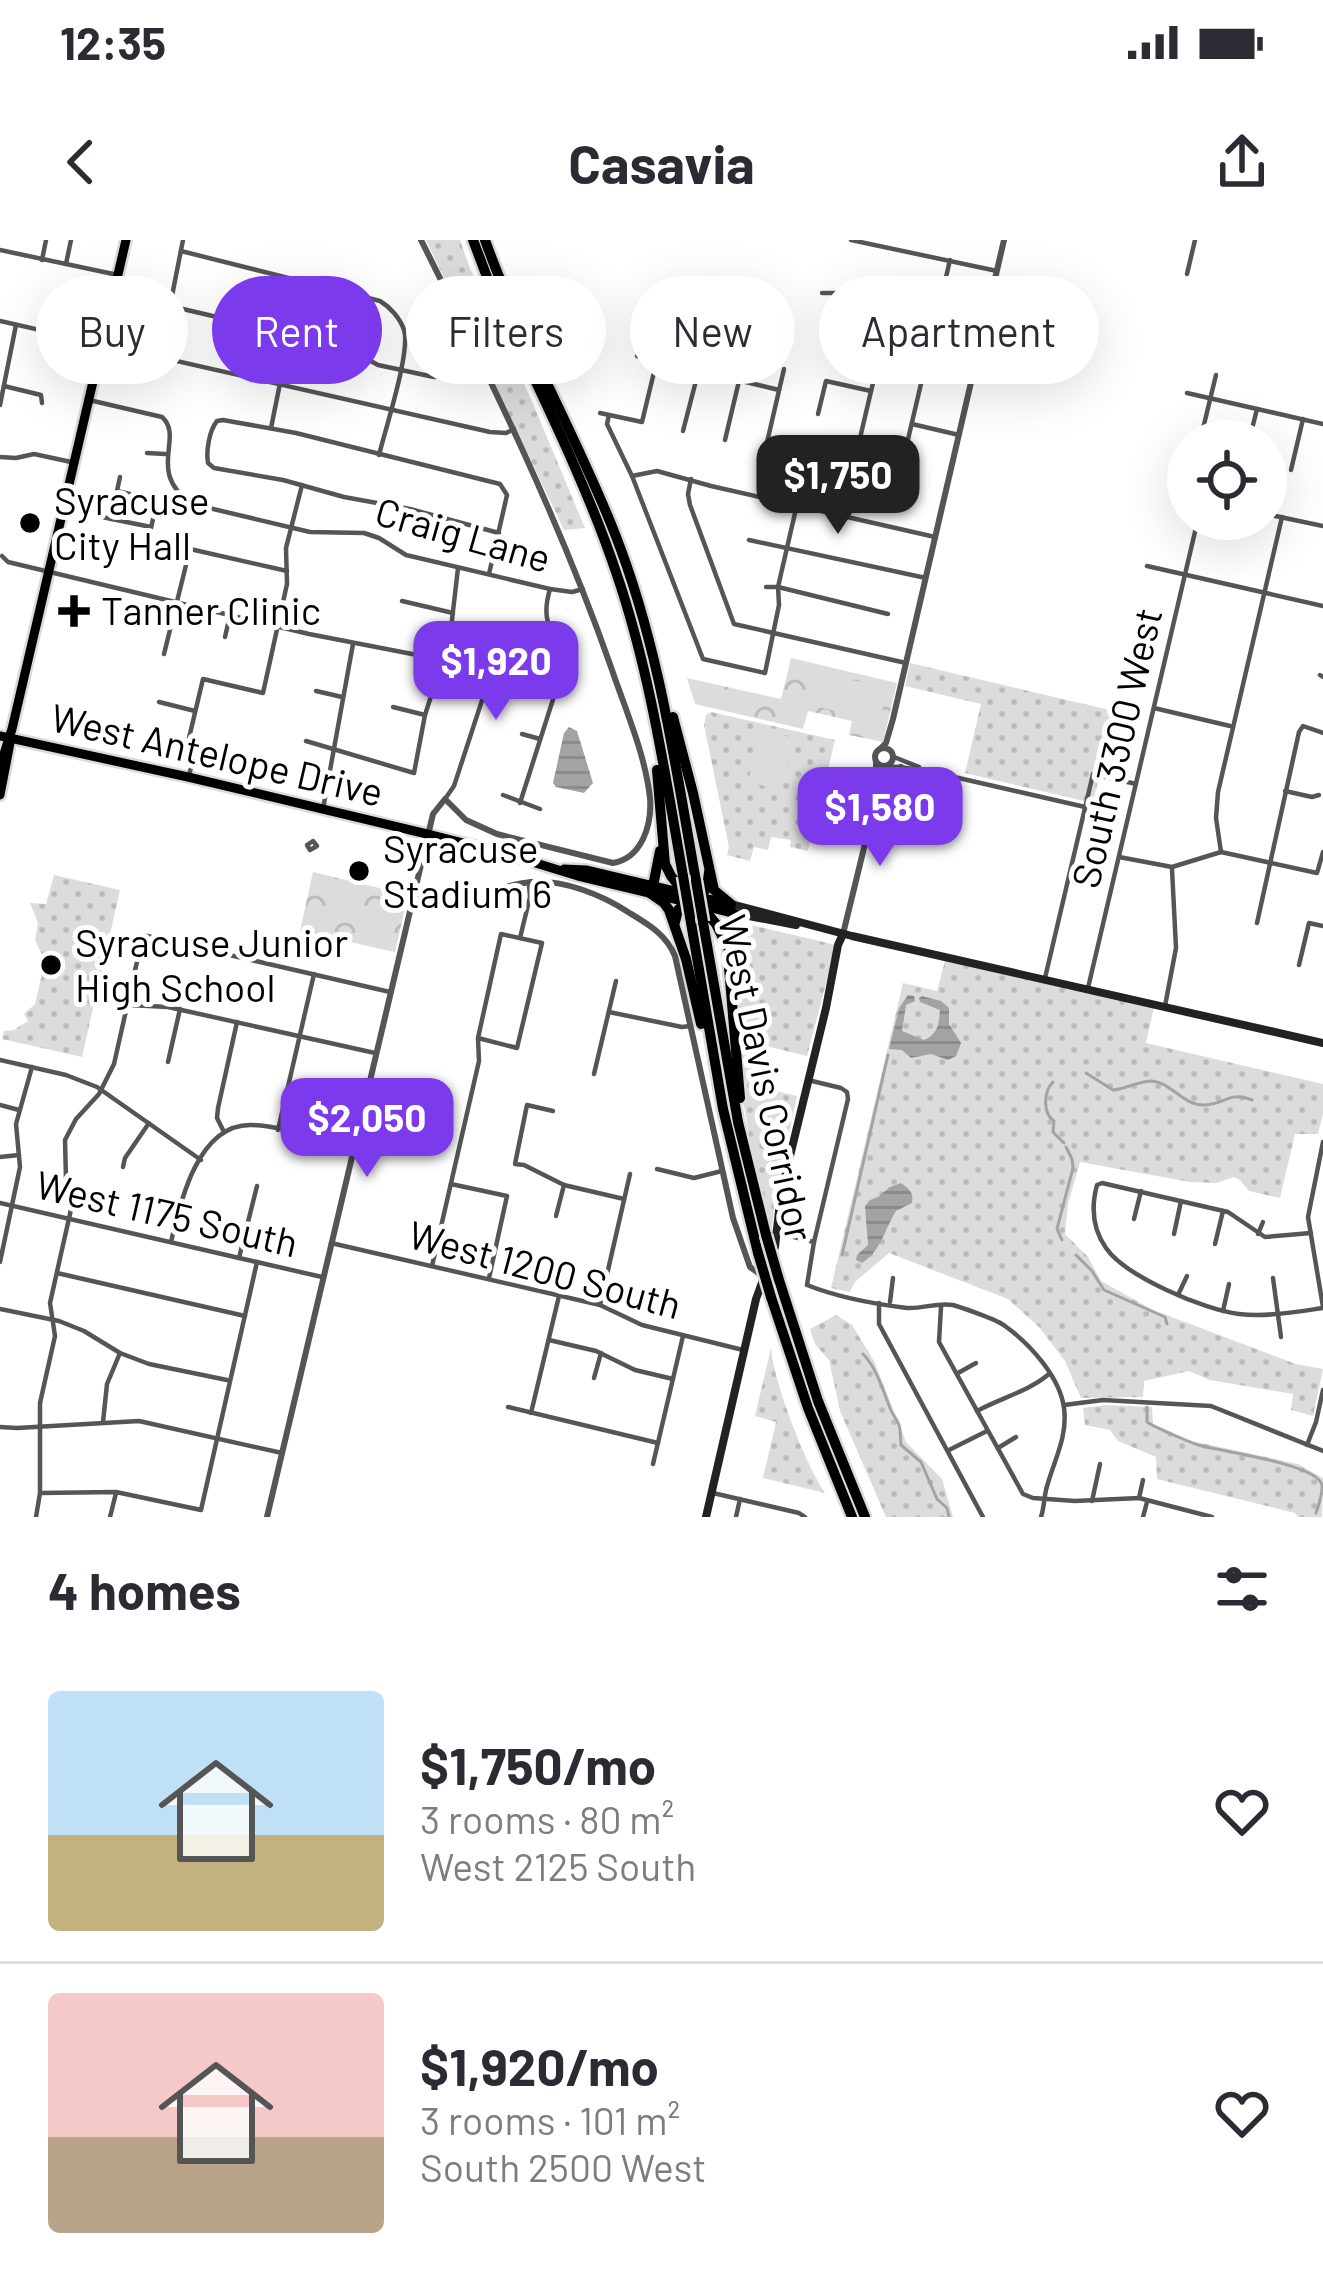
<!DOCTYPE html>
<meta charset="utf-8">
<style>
:root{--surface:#fff;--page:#f7f7f7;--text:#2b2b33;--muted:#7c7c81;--line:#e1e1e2;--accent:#7c3aed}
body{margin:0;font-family:Barlow,sans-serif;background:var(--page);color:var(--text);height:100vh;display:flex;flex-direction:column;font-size:45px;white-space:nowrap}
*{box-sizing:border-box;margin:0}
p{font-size:39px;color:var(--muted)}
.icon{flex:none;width:66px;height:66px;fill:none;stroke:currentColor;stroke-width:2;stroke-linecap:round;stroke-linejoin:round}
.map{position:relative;height:1277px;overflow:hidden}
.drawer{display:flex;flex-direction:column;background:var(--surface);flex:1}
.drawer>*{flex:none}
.top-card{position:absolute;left:36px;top:36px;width:1251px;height:108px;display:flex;gap:24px}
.tools{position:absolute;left:1167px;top:180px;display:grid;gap:24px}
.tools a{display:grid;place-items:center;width:120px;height:120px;border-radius:50%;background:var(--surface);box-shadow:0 12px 48px #0002;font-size:60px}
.price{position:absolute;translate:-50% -102px;padding:0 27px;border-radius:24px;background:var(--accent);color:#fff;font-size:39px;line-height:78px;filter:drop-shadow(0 3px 6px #0008)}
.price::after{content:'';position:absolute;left:50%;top:72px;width:36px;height:27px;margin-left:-18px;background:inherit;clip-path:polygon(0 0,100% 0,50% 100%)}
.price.active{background:#222;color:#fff}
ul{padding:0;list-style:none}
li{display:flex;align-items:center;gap:36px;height:300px;padding:0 48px}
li+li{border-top:3px solid var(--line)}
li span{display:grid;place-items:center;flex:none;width:336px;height:240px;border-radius:12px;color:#555}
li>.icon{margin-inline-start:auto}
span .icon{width:144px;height:144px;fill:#fffc;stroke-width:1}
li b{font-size:51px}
h2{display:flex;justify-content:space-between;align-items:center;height:144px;padding:0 48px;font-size:51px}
.tag{padding:0 42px;border-radius:54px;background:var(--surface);box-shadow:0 12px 48px #0002;font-size:42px;line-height:108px}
.tag.active{background:var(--accent);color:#fff}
.status{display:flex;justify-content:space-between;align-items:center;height:84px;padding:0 60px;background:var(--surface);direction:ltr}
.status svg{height:33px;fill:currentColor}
header{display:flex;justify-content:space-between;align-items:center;height:156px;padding:0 48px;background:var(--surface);font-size:54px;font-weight:700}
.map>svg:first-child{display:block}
.grass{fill:url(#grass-dots)}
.forest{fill:url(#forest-crowns)}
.garden{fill:#dcdcdc}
.water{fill:url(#water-rules)}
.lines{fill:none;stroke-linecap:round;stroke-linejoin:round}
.stream{stroke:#a3a3a3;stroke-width:3}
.primary-casing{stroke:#dbdbdb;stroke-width:14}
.motorway-casing{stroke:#dbdbdb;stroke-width:15}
.minor{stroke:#555;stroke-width:4.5}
.tertiary{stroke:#555;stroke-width:6}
.secondary{stroke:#222;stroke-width:8}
.primary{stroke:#000;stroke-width:9}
.motorway{stroke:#000;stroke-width:10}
.motorway-bridge-casing{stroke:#dbdbdb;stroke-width:15;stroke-linecap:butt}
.motorway-bridge{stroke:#000;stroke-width:10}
.poi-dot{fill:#000;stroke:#fff;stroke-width:4.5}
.labels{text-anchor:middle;stroke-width:10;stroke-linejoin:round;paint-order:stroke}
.poi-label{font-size:39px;fill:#000;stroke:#fff;text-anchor:start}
.street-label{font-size:39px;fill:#000;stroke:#fff}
</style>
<div class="status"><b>12:35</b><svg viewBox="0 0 49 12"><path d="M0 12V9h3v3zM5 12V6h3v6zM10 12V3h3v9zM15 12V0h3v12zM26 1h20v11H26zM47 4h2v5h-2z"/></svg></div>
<header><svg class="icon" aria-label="back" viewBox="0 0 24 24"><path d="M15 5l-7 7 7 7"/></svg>Casavia<svg class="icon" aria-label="share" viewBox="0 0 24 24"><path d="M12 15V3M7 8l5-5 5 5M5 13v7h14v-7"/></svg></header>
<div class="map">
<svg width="1323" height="1277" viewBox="0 0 1323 1277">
<defs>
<pattern id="grass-dots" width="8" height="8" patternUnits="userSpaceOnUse" patternTransform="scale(3)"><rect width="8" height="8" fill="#dcdcdc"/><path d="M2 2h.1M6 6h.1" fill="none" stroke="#bbb" stroke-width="1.8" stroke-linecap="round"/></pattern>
<pattern id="forest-crowns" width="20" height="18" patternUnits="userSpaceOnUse" patternTransform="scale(3)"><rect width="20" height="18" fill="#dcdcdc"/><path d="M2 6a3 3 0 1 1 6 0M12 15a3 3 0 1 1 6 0" fill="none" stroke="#bbb"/></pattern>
<pattern id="water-rules" width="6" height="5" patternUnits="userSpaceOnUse" patternTransform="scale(3)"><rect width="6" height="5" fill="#a3a3a3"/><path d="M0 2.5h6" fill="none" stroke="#8b8b8b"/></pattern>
</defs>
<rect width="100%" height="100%" fill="#fff"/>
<g class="grass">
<path d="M426,0H460L469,26L531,159L585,288L564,290Z"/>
<path d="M910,423L1114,471L1093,563L965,533L981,464L905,446Z"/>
<path d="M711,472L835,500L808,611L790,607L791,600L771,597L768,610L754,607L750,621L727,615L729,607L704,485L706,475Z"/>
<path d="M54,635L120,650L82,817L2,799L4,791L14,790L28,781L24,774L35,764L45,721L35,700L38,683L30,663L46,664Z"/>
<path d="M734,681L836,705L807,816L758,804L751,831L754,846L797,856L775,959L771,998C746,895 727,788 734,681Z"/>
<path d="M945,721L1154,767L1146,803L1323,844V874L1318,894H1295L1280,958L1249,951L1240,940L1234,937L1216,943L1190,942L1080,922L1068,964L1065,994L1088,1017L1101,1041L1153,1070L1296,1124L1323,1129L1313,1176L1291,1170L1293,1154L1210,1140L1189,1131L1144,1141L1143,1157L1081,1158L1065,1121L1039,1087L1008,1059L889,1013L855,1042L850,1052L831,1048L903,743L937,751Z"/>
<path d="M836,1075L852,1085L874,1121L906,1202L942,1239L953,1277H886L840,1171L829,1120L815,1104L810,1089Z"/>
<path d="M771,1108C774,1143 805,1223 825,1253L763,1238L776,1182L755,1176Z"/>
<path d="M1105,1165L1152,1167L1153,1184L1192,1201L1298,1224L1323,1238L1322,1277H1298L1295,1273L1157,1239L1156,1217L1118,1201L1110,1190L1085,1185L1083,1168Z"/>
</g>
<g class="forest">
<path d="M791,418L897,443L883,502L849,495L852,481L808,471L803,489L695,464L687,438L781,459Z"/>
<path d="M313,632L408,655L395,712L300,691Z"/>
</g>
<g class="garden">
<path d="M826,434L887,448L880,481L818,467Z"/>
<path d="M760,490L794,498L782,550L748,542Z"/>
</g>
<g class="water">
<path d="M569,487L577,491L593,543L584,553L556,547L553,543L564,493Z"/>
<path d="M908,755L914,756L915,761L906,765L902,791L924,800C938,794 939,784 940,770L920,762L919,758L922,756L941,761L949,768V784L961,803L956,816L948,820L931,814L911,818L902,810L889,809L899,768Z"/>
<path d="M901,943C909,949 914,952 912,963L896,971C884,990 882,1010 862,1023L856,1020L857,1015L868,1005L865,966L870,960L878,957L890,947Z"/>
</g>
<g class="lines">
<g class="stream">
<path d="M1086,833L1113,850C1125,849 1139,841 1152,841C1171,842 1183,866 1205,865C1226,864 1228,851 1252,860"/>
<path d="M1053,842C1043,852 1043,874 1054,881L1053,892L1064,903"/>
<path d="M1062,1000L1057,989L1073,928L1072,919L1066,907"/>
<path d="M842,1015L888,815"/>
<path d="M1076,1015L1092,1031L1104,1050L1165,1077L1167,1084"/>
<path d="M863,1114C876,1127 883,1150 890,1168C892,1174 897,1179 899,1185C901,1191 900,1198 901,1205L921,1222L937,1259L947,1268L949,1277"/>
<path d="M1147,1167V1182C1154,1187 1189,1202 1198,1205C1220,1211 1317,1224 1322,1245C1323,1251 1318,1267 1316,1273"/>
</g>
<g class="primary-casing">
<g id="primary">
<path d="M0,496L188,537L427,594L503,613L578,636L733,673"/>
<path d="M0,526L12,489L126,0"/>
<path d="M0,555L10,503"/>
<path d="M564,629L586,630L729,664"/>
</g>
</g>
<g class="motorway-casing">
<g id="motorway">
<path d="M473,0L487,37C531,135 582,231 616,332C650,431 665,534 683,636"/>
<path d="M485,0C521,101 576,194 615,294C659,406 675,524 696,641"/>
<path d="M673,477L693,553L714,650L731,664"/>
<path d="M657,530L665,624L671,636L693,664L707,648L709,632"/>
<path d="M653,646L660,611"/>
<path d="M651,654L664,663L669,670L686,719L701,784"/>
<path d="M733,673L728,716L740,858"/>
<path d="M690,677L723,869L758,1013"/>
<path d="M675,682L678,670L693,656L716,684L725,702"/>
<path d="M703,682L738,882L766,995"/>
<path d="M779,1040L818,1161L865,1277"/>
<path d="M771,1057L808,1168L852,1277"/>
</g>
</g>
<g class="minor">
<path d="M183,0L170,66L345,107L378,125L434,137L452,135L479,123"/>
<path d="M851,0L997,31"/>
<path d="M0,10L118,35"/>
<path d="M181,11L380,61C390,67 400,78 404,90C411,111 385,190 379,215"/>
<path d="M42,20L46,0"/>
<path d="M66,24L71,0"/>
<path d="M1187,34L1195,0"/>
<path d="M822,53H870L939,69"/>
<path d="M0,81L490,192L506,193L514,189"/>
<path d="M836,97L845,55"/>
<path d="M637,116L779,150"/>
<path d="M784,129L765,211L898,242L950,20"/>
<path d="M4,146L41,155L42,163"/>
<path d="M1187,153L1323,184"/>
<path d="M89,160L162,177C185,198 145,231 192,264L310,292L364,293L379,298L406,315L550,349L572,352L583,349"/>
<path d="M0,165L16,85"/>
<path d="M600,173L642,182L662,99"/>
<path d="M818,174L826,141L871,151"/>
<path d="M609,175L607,184L632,236L703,419L765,433L779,365L778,347L807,221"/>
<path d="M912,184L959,195"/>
<path d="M271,188L290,94"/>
<path d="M683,191L698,133"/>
<path d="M725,200L739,141"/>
<path d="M1200,201L1216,135"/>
<path d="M1249,201L1257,169"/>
<path d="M147,213L165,214"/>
<path d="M0,217L16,218L34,214L71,222"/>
<path d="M1291,230L1303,179"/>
<path d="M852,232L893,58"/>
<path d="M632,236L657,231L711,246L935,297"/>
<path d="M691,239L688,254L690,265L734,384L906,423"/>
<path d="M117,251L138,256L156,266"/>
<path d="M157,265L178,252"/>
<path d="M1266,274L1323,286"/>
<path d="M97,276L151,287"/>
<path d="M111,279L120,237"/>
<path d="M749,300L926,338"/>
<path d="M148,301L156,266"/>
<path d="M2,316L8,322L309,394L443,420L554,454"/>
<path d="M1147,326L1323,366"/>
<path d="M489,334L507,255L500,244L296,193L223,180L217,181C209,191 206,211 208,223L214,228L283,240L344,257L410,269L499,293"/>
<path d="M766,347H778L888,374"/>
<path d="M402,361L453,373"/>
<path d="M225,397L230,375"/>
<path d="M164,414L190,309L287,331"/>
<path d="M1320,435L1323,437"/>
<path d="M316,451L342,457"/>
<path d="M159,462L195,471"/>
<path d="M393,467L425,475"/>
<path d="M1154,468L1230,486"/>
<path d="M522,494L540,499"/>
<path d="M306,501L414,533L425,475L450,397L458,328"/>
<path d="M894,517L919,527"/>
<path d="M887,526L924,530L1085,567"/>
<path d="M189,535L193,521L189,498L203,439L263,453L287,344L286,308L302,245"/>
<path d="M1285,551L1312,557L1319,555"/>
<path d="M503,555L540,569"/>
<path d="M445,559L454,546L507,384"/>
<path d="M520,563L563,428C563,393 537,392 550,349"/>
<path d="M323,569L353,404"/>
<path d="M313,601L317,606L310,610L307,605Z"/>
<path d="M1221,612L1216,578L1218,552L1282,277"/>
<path d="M1119,617L1172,627L1221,612L1317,633L1323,612"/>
<path d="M1257,683L1299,492L1303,486L1323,493"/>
<path d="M520,698L530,657L529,645"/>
<path d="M1299,725L1309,683L1323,686"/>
<path d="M1045,738L1093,534L1136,544"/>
<path d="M1088,748L1198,279"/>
<path d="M129,765L168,767L375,813"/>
<path d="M1165,766L1176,708L1172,629"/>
<path d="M609,772L682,787L690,786"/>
<path d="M0,820L66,835L97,847L201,920"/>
<path d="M168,822L180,769"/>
<path d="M594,834L616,741"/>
<path d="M808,840L841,848L847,852L848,859L814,1002L807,1045C837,1057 874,1064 907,1068C923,1069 938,1062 953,1065C963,1068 998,1080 1005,1086C1030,1104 1060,1137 1064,1168C1068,1198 1053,1222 1046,1250C1044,1259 1044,1268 1041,1277"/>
<path d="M0,865L19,870"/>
<path d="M553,871L527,865L515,924L524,925L564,945L624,959"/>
<path d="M278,890L314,734"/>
<path d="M224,892L217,878L218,868L237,782"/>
<path d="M1323,902L1308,977L1323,1067"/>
<path d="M0,917L19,915"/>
<path d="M123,927L125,918L149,883"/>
<path d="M657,929L694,938L722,931"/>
<path d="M451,944L507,956L489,1038"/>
<path d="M0,963L322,1037"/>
<path d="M556,976L564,945"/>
<path d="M1134,979L1141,951"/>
<path d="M778,993L814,1002"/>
<path d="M1311,993L1265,997L1228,972L1102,943L1097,945C1091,967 1092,988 1106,1008C1125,1036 1204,1070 1239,1074C1267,1077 1295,1072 1323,1068"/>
<path d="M1174,994L1181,961"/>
<path d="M1258,994L1263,982"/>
<path d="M171,1002C180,962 198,884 251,885C279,885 324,901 353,908"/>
<path d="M331,1003L600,1065L642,1085L743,1110"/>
<path d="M1215,1004L1223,971"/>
<path d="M239,1018L257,946"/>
<path d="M0,1022L20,927L16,884L32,827"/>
<path d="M432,1026L479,821L478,798L501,694L542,703L517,808L478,798"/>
<path d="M57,1033L245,1076"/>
<path d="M1273,1038L1281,1097"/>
<path d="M1178,1055L1187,1036"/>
<path d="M890,1062L893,1038"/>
<path d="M879,1063V1084L983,1277"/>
<path d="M600,1065L630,934"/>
<path d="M941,1067L939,1102L1023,1254L1033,1258L1075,1261L1139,1258L1212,1277"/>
<path d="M0,1069L59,1081L84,1091L120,1113L149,1124L227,1140"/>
<path d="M1223,1071L1229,1044"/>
<path d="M549,1100L596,1111L635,1130L673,1139"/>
<path d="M958,1133L976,1123"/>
<path d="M594,1138L601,1113"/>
<path d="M1064,1165L1103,1160L1211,1166L1323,1211"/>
<path d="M508,1167L658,1203"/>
<path d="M977,1171C1001,1158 1029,1151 1049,1134"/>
<path d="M531,1173L559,1056"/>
<path d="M103,1182L107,1144L120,1113"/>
<path d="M0,1187L17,1188L139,1181L282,1213"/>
<path d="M1307,1205L1316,1182L1323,1150"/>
<path d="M998,1208L1016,1197"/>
<path d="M949,1210L987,1191"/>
<path d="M653,1224L683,1096"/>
<path d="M40,1253L116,1252L201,1270L257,1022"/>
<path d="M713,1253L799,1273L805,1277"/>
<path d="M1139,1258L1143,1240"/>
<path d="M1092,1261L1100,1224"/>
<path d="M36,1277L40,1253V1163L55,1096L50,1063L72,965L66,940L65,900L76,879L99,854L114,824L143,695L390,752"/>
<path d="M110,1277L116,1253"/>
<path d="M736,1277L740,1259"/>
<path d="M1143,1277L1147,1262"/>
</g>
<g class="tertiary">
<circle cx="884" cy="517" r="9"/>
<path d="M881,508L886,503L893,479L1004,0"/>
<path d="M883,540L890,530L901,527"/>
<path d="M876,551V523"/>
<path d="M412,658C463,670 484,647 531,642C563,639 602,655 628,672C648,684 666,694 675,716L733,978L750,1027L764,1037"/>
<path d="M843,694L882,534L887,526"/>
<path d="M267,1277L433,574L445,559L466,580L497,594L613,623C642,618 652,585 650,558C645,513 625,469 611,427C559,279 491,140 421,0"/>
</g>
<g class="secondary">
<path d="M731,664L852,696L1323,803"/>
<path d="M733,673L796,685"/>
<path d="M706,1277L756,1059L775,1007L781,953L826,768L838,705L843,694"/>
</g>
<use href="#primary" class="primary"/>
<use href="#motorway" class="motorway"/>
<g class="motorway-bridge-casing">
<g id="motorway-bridge">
<path d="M683,636L690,677"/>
<path d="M696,641L703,682"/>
<path d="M766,995L779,1040"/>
<path d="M758,1013L771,1057"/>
</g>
</g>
<use href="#motorway-bridge" class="motorway-bridge"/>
</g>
<g class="poi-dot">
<circle cx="30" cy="283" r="12"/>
<path d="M68 353h12v12h12v12h-12v12h-12v-12h-12v-12h12z"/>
<circle cx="359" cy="631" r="12"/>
<circle cx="51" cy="725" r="12"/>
</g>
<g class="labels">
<g class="poi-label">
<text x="54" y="275">Syracuse<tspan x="54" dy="45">City Hall</tspan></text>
<text x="101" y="385">Tanner Clinic</text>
<text x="383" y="623">Syracuse<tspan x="383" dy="45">Stadium 6</tspan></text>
<text x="75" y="717">Syracuse Junior<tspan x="75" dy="45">High School</tspan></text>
</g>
<g class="street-label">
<text transform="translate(463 295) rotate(16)" y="14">Craig Lane</text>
<text transform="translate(1117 508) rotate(-77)" y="14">South 3300 West</text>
<text transform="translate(217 515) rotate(13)" y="14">West Antelope Drive</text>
<text transform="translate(766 838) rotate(78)" y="14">West Davis Corridor</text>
<text transform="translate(167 974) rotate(13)" y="14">West 1175 South</text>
<text transform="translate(545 1030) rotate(15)" y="14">West 1200 South</text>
</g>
</g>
</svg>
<div class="tools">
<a><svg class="icon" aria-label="locate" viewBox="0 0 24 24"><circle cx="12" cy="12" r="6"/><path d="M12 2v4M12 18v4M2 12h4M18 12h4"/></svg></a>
</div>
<b class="price active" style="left:838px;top:297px">$1,750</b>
<b class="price" style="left:496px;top:483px">$1,920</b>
<b class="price" style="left:880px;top:629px">$1,580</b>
<b class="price" style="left:367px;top:940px">$2,050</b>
<div class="top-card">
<a class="tag">Buy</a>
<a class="tag active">Rent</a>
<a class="tag">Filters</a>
<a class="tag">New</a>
<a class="tag">Apartment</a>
</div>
</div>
<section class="drawer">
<h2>4 homes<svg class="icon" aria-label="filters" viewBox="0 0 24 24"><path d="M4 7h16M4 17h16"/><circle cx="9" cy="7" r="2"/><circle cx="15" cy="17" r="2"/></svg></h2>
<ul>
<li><span style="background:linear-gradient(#bfe0f5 60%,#c2b280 0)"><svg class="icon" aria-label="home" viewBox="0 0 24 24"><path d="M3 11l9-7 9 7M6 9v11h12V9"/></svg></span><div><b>$1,750/mo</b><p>3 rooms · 80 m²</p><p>West 2125 South</p></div><svg class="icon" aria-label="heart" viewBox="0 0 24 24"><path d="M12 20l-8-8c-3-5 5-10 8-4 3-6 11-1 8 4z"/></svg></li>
<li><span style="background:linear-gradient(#f6c9c9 60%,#b9a48a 0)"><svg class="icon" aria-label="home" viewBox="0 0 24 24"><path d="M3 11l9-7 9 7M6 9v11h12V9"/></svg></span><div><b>$1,920/mo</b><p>3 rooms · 101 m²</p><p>South 2500 West</p></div><svg class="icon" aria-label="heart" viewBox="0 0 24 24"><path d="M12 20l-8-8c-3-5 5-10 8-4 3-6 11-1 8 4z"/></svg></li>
</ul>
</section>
